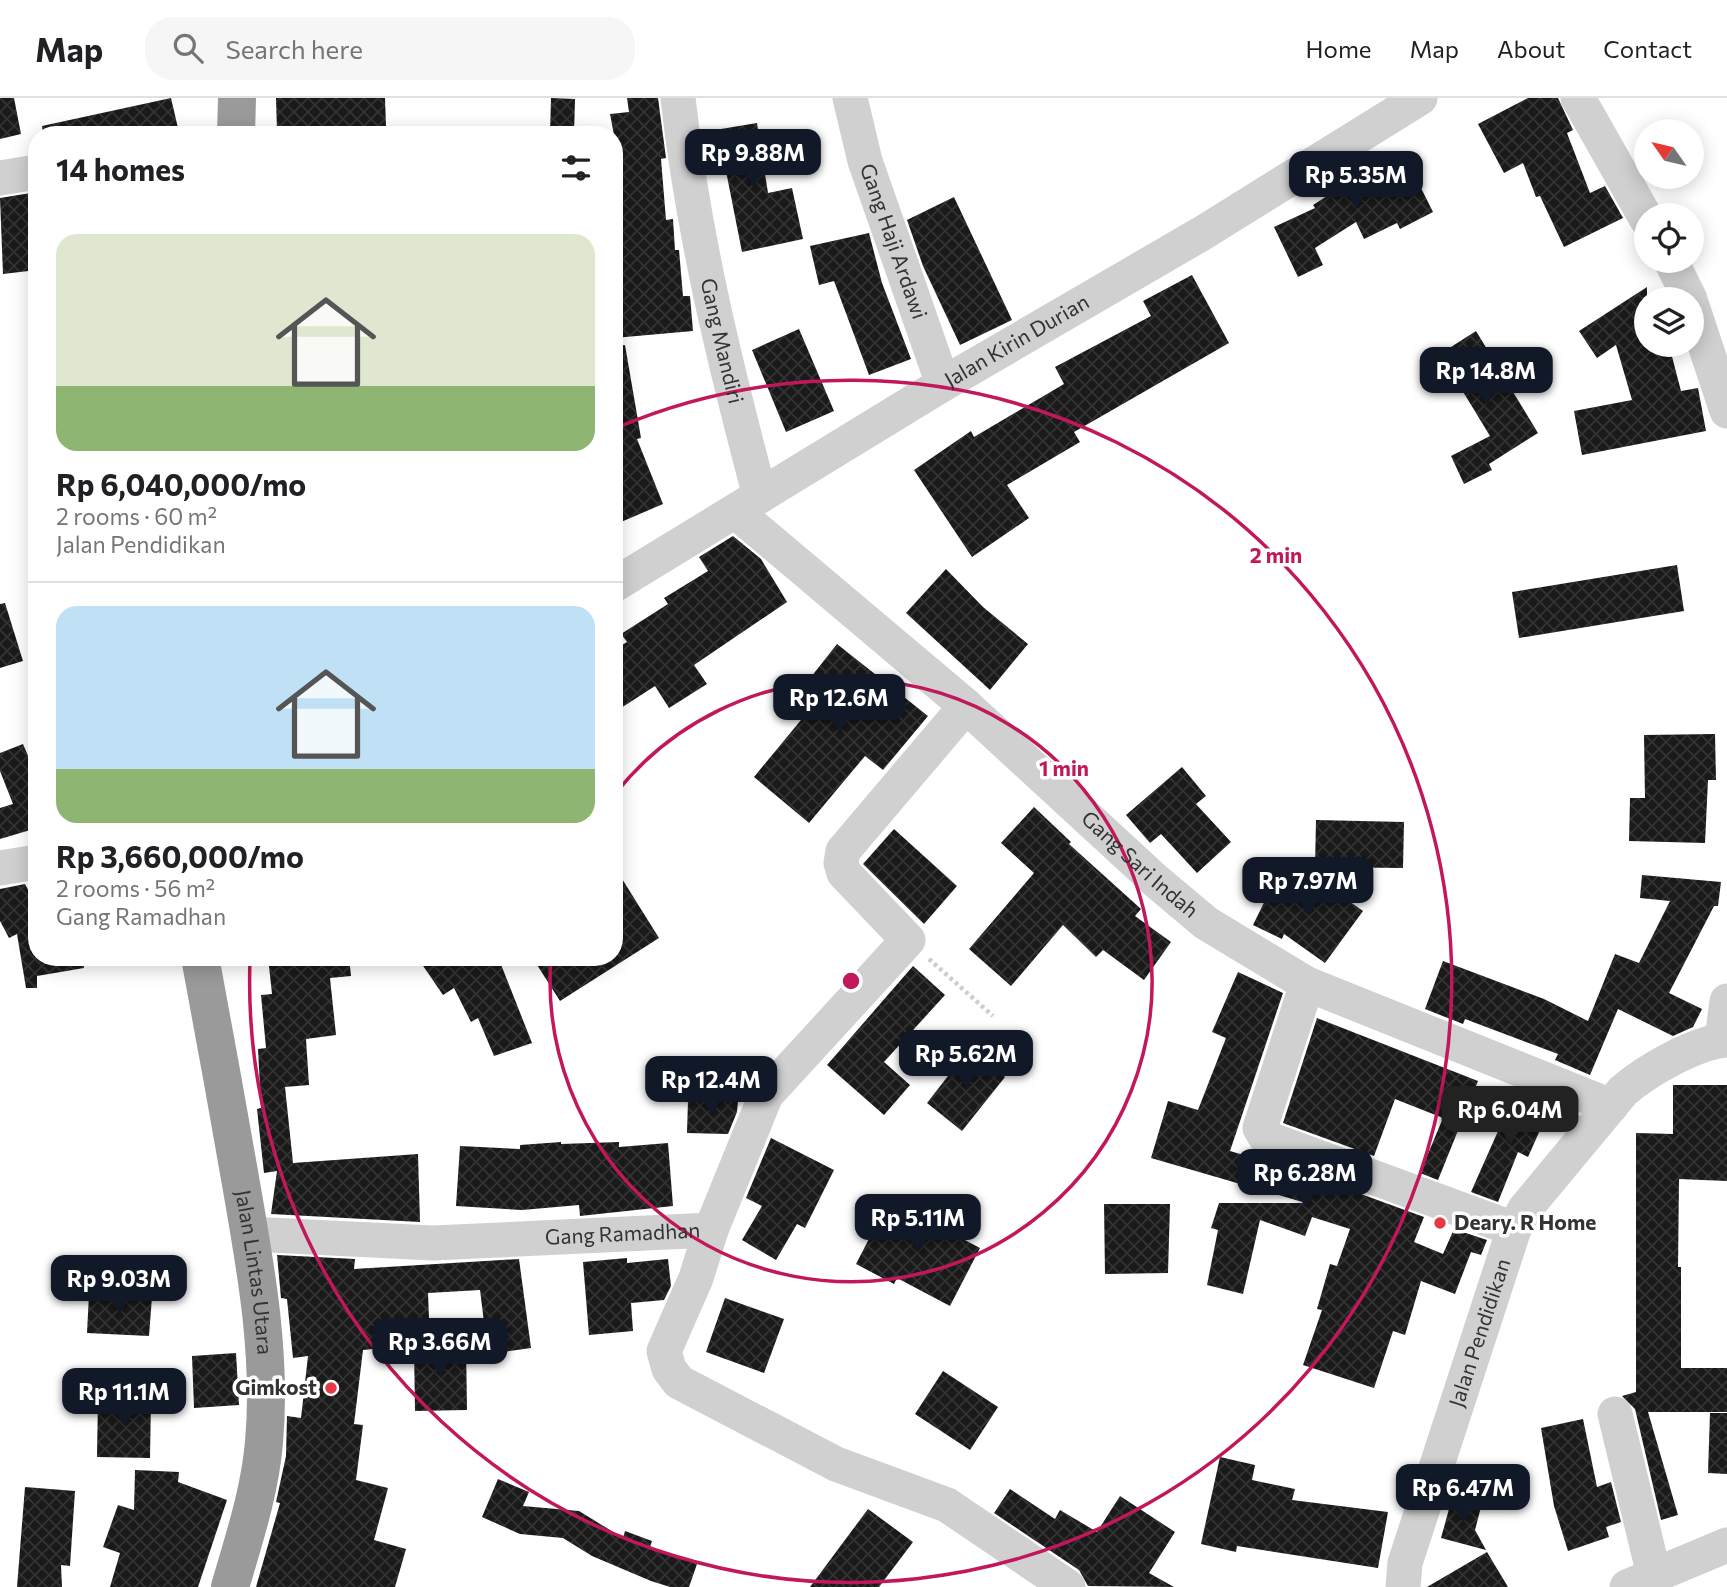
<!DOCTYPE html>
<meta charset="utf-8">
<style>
:root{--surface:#fff;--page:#f6f6f6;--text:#202124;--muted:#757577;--line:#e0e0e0;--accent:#111827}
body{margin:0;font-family:Commissioner,sans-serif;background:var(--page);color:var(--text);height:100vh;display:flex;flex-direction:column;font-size:26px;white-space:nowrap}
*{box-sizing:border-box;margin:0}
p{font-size:23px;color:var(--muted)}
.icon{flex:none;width:38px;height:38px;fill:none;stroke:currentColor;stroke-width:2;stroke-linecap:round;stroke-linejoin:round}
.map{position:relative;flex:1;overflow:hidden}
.side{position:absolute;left:28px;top:28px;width:595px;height:840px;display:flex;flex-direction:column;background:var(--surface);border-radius:28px;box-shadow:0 4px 18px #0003}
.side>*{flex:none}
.needle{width:46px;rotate:304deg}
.fabs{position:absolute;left:1634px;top:21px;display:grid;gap:14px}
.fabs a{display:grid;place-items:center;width:70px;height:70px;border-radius:50%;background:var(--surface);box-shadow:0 4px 18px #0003;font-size:35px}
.price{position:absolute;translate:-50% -60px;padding:0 16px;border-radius:14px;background:var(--accent);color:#fff;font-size:23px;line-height:46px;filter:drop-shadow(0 2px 4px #0008)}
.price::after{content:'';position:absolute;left:50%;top:42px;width:21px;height:16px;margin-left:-10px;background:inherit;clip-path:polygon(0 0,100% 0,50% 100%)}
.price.selected{background:#222;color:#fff}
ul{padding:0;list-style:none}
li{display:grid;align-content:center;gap:14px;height:371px;padding:0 28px}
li+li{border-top:2px solid var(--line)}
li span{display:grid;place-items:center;height:217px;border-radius:21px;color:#555}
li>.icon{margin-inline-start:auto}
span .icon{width:126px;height:126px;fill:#fffc;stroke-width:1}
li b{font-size:30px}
h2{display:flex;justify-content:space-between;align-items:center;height:84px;padding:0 28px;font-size:30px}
header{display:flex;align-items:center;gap:42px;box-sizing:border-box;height:98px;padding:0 35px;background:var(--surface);border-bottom:2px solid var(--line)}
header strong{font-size:33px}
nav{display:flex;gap:38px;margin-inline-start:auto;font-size:24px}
.search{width:490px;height:63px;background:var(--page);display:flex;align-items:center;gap:18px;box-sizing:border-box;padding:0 24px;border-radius:28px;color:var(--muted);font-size:26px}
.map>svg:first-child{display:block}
.building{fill:url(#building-cross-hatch)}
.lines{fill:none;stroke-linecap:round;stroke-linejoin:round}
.path{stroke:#cdcdcd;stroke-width:4.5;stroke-dasharray:3.5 3.5;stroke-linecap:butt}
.minor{stroke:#d0d0d0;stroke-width:35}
.highway{stroke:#9a9a9a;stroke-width:38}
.ring{fill:none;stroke:#c2185b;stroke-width:3.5}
.poi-dot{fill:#e63946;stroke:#fff;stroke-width:2.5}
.labels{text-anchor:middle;stroke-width:7;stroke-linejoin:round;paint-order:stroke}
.street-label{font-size:21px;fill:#333;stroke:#fff}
.poi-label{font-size:21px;font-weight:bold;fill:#333;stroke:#fff;text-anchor:start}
.centre{fill:#c2185b;stroke:#fff;stroke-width:3.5}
.ring-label{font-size:21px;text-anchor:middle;font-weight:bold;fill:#c2185b;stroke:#fff;stroke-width:7;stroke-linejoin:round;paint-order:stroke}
</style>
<header>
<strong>Map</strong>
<div class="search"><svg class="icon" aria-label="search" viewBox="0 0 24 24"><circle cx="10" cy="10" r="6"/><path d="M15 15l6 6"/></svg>Search here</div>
<nav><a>Home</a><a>Map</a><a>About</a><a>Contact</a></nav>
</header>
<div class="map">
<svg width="1727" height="1489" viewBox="0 0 1727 1489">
<defs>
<pattern id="building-cross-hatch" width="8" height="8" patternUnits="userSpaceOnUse" patternTransform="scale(1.75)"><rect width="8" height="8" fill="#1a1a1a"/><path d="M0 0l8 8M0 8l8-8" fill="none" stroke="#333"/></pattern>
</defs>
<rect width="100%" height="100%" fill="#fff"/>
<g class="building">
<path d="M0,0H14L21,36L0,41Z"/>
<path d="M171,0L178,30L148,37H43L42,28Z"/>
<path d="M276,0H385L386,29L277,33Z"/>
<path d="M551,0L575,1L574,37H550Z"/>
<path d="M627,0H658L666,60L661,61L666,122L673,121L675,152H679L683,198H690L693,233L614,240V37L610,16L629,14Z"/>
<path d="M1528,0H1558L1573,32L1567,35L1590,95L1605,88L1623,120L1564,149L1540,98L1536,99L1523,65L1504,75L1478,26Z"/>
<path d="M757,25L768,95L792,90L803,141L742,154L725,68L709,71L703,34Z"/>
<path d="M1404,56L1433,114L1400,131L1397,125L1364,141L1356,124L1315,150L1323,167L1298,179L1274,129L1315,110L1313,107L1340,90L1339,86Z"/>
<path d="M37,94V172L3,176L0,100Z"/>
<path d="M954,99L1012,222L960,247L923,168L907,122Z"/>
<path d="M869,135L882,185L911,261L869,277L834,183L819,187L810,148Z"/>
<path d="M1192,177L1229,245L1074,334L1080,344L1007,387L1029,420L972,459L914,372L971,333L974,339L1064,286L1055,269L1151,218L1143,203Z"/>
<path d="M1647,189V247H1669L1681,293L1698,290L1706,333L1582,357L1574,313L1632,302L1616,247L1597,260L1579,233Z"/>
<path d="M799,231L834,313L786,334L752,252Z"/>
<path d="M1476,233L1538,335L1489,366L1492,372L1464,386L1451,358L1490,338L1440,256Z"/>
<path d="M625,247L641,340L637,341L663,406L614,427V248Z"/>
<path d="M733,438L761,461L787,504L694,567L707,586L669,610L655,588L621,610L614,599V552L627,544L621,536L668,506L664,500L708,473L699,459Z"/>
<path d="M1677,467L1684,513L1519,540L1512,494Z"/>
<path d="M946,471L983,509L1028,546L990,592L906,515Z"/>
<path d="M5,505L23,563L0,570V506Z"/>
<path d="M837,546L928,618L883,672L865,658L809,725L754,679L815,605L800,593Z"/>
<path d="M1715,636L1716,682H1708L1705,745L1629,743L1630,700H1645L1644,637Z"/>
<path d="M23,646L37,679V730L0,741V710L13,706L0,673V655Z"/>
<path d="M1182,669L1206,698L1196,706L1231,744L1197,775L1161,736L1150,745L1126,717Z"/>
<path d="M1034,709L1071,744L1069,746L1141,811L1135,818L1171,844L1144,882L1103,852L1096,859L1063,827L1011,888L969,851L1034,775L1001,745Z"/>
<path d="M1316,722L1404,724L1403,770L1315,769Z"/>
<path d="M894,731L957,788L924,826L863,766Z"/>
<path d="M614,768L659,840L560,903L532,859H614Z"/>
<path d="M1642,777L1721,784L1718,808H1714L1669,895L1702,911L1693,929L1673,938L1618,911L1590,977L1555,962L1558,956L1465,921L1463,926L1425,911L1443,863L1544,901L1588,923L1615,856L1639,865L1670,803L1640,800Z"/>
<path d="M1315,779L1363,813L1325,865L1284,836L1282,841L1253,827L1276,780L1315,799Z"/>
<path d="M25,786L37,809V859H83L84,870L37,878V890H26L17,836L9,840L0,823V791Z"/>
<path d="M268,859H349L351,878L330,880L336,937L306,941L309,987L285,989L293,1065L418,1056L420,1124L271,1116L277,1073L264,1075L257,1011L261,1010L258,951L266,950L261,897L272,896Z"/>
<path d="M417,859H498L532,945L494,958L478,920L471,924L454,890L443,897Z"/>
<path d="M913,868L945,897L884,964L910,987L884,1017L827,967Z"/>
<path d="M1238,874L1283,895L1230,1053L1295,1072L1424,1119L1414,1144L1443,1156L1454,1131L1487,1142L1481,1157L1471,1154L1455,1196L1421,1183L1405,1237L1393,1233L1374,1290L1303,1267L1322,1212L1317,1211L1330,1166L1337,1168L1350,1131L1312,1119L1305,1138L1260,1122L1243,1196L1207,1187L1218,1132L1211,1130L1219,1105H1306L1151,1060L1168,1003L1198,1012L1226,940L1212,934Z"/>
<path d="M1317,920L1478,983L1438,1082L1420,1075L1443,1020L1395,1001L1374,1058L1283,1025Z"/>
<path d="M969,951L1005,979L962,1033L927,1005Z"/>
<path d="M1673,987H1727V1083L1679,1081L1678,1169H1681V1270H1727V1314H1648L1678,1417L1661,1422L1635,1311L1622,1298L1636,1294V1035L1673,1036Z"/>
<path d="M1514,997L1549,1012L1528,1059L1518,1054L1498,1104L1471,1094Z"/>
<path d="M688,1002L738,1003L737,1014L728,1036L687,1035Z"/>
<path d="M771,1040L834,1072L805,1130L797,1126L776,1162L742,1142L762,1108L746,1100Z"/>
<path d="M561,1044V1046L619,1044V1049L668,1045L673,1108L580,1118L579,1107L522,1112L456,1108L460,1048L520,1051V1047Z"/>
<path d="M889,1102L980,1150L950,1208L897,1180L894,1186L856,1166Z"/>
<path d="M1104,1106H1170L1168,1175L1105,1176Z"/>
<path d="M277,1157L355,1161L354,1171L519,1161L531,1250L488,1256L480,1192L428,1195L430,1245L363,1252L354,1326L363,1327L356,1382L388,1390L374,1442L406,1451L395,1489H256L280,1405L276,1404L286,1358L287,1318L301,1320L308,1258L293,1260L287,1201L281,1200Z"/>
<path d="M627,1160V1165L668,1161L671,1188L664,1202L631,1205L633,1233L589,1237L583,1164Z"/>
<path d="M89,1196L152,1199L149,1238L87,1235Z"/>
<path d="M725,1200L784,1221L764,1275L706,1254Z"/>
<path d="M466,1248L467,1312L415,1313L414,1249Z"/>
<path d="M236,1255L239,1307L194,1310L192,1258Z"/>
<path d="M943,1273L998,1309L970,1352L915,1316Z"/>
<path d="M98,1300L151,1301L150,1360L97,1359Z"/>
<path d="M1710,1315H1727V1376L1708,1375Z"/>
<path d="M1583,1321L1597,1389L1611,1384L1621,1424L1606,1429L1609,1439L1568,1453L1554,1408L1541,1330Z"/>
<path d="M1220,1359L1255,1367L1252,1382L1295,1391L1292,1402L1388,1414L1378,1470L1237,1448L1236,1454L1201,1446Z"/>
<path d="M135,1372L179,1374L178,1384L227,1402L198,1489H110L120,1455L103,1449L118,1407L134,1412Z"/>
<path d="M498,1381L529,1394L523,1408L579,1413L623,1440L625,1433L652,1443L650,1449L697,1466L689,1489H670L651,1483L592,1458L563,1440L520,1436L482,1419Z"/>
<path d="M25,1389L75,1393L70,1468L61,1467L62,1489H17Z"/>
<path d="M1010,1391L1055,1421L1060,1412L1097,1434L1120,1398L1175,1434L1149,1475L1174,1489L1088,1488L1079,1472L994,1415Z"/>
<path d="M1452,1400L1481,1409L1475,1432L1486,1452L1441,1440Z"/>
<path d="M868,1411L913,1444L879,1489H810Z"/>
<path d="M1487,1454L1508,1489H1427Z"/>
</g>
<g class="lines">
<path class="path" d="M929,861L993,918"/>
<g class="minor">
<path id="s1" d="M678,0C693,136 725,266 760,398"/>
<path id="s2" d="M850,0L865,63L943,286"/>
<path d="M1578,0L1647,122"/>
<path d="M0,80L37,74"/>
<path d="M1671,163L1690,201"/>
<path d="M1692,208L1727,313"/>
<path id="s3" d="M736,414L966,608L1156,783L1206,825L1307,886L1611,1008"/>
<path id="s4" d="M614,487L943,286L1201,136L1420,0"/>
<path d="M0,770L37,764"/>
<path d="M1307,886L1260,1030L1266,1040L1514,1131"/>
<path d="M1722,942L1727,903"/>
<path d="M711,1132L696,1180L664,1253L669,1271L679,1284L836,1366L947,1407L1068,1489"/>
<path id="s5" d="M250,1136L433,1145L711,1132L766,997L908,842L844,775L841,765L843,753L966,608"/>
<path d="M1615,1316L1654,1477"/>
<path id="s6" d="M1403,1489L1405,1465L1514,1131L1525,1111L1623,993C1646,973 1696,944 1727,942"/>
<path d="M1627,1489L1727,1447"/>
</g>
<g class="highway">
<path d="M236,37L237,0"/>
<path id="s7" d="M200,859C214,933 227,1006 240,1080C255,1166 272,1256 264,1344C260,1393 244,1441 230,1489"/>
</g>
</g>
<g class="ring">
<path d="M615 696A301 301 0 1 1 551 859"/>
<path d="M616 330A601 601 0 1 1 250 862"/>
</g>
<g class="poi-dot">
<circle cx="1440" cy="1125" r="7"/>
<circle cx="331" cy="1290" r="7"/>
</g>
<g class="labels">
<g class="street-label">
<text dy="7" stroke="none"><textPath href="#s2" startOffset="150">Gang Haji Ardawi</textPath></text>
<text dy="7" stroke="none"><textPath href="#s1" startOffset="247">Gang Mandiri</textPath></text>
<text dy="7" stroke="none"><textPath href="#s4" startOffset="471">Jalan Kirin Durian</textPath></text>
<text dy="7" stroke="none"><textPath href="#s3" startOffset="536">Gang Sari Indah</textPath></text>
<text dy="7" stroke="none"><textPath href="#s5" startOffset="373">Gang Ramadhan</textPath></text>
<text dy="7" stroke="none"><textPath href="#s7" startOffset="320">Jalan Lintas Utara</textPath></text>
<text dy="7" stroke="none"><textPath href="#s6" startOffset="266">Jalan Pendidikan</textPath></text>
</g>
<g class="poi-label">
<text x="1454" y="1132">Deary. R Home</text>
<text x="317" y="1297" text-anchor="end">Gimkost</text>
</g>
</g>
<circle cx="851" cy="883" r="10" class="centre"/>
<g class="ring-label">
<text x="1276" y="465">2 min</text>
<text x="1064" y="678">1 min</text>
</g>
</svg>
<div class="fabs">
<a><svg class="needle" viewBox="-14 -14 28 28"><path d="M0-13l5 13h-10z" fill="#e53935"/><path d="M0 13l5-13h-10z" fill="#757577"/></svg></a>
<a><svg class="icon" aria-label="locate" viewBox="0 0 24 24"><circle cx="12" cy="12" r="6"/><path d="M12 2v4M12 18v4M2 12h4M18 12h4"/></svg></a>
<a><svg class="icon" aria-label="layers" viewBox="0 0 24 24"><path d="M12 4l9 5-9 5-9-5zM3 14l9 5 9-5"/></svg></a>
</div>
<b class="price" style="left:753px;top:91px">Rp 9.88M</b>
<b class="price" style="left:1356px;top:113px">Rp 5.35M</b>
<b class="price" style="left:1486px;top:309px">Rp 14.8M</b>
<b class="price" style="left:839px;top:636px">Rp 12.6M</b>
<b class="price" style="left:1308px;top:819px">Rp 7.97M</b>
<b class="price" style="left:966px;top:992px">Rp 5.62M</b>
<b class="price" style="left:711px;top:1018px">Rp 12.4M</b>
<b class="price selected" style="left:1510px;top:1048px">Rp 6.04M</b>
<b class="price" style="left:1305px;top:1111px">Rp 6.28M</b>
<b class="price" style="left:918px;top:1156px">Rp 5.11M</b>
<b class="price" style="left:119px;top:1217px">Rp 9.03M</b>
<b class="price" style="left:440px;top:1280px">Rp 3.66M</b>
<b class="price" style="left:124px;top:1330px">Rp 11.1M</b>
<b class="price" style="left:1463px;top:1426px">Rp 6.47M</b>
<section class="side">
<h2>14 homes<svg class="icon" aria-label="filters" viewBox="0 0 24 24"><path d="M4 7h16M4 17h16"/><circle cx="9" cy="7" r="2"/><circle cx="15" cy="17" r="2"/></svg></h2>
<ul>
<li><span style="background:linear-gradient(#dfe7d0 70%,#8fb573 0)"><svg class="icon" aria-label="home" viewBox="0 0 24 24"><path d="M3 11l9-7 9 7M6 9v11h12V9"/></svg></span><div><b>Rp 6,040,000/mo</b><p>2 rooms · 60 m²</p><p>Jalan Pendidikan</p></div></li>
<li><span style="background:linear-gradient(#bfe0f5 75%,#8fb573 0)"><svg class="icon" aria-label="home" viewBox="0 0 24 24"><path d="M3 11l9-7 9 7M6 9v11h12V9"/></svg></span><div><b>Rp 3,660,000/mo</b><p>2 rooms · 56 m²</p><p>Gang Ramadhan</p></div></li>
</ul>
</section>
</div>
